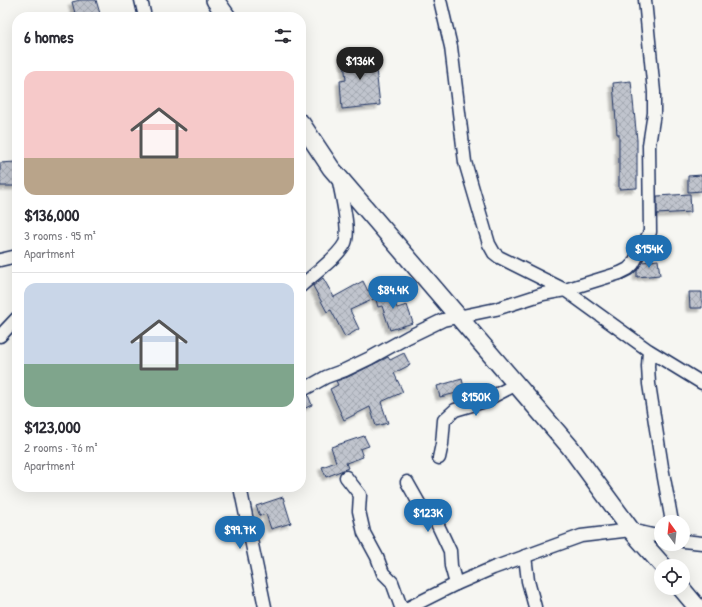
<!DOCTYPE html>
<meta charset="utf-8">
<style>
:root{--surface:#fff;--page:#f2f2f3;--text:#2b2b33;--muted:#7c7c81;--line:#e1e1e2;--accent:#1f6fb2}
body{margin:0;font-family:"Patrick Hand",sans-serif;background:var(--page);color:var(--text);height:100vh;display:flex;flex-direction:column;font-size:15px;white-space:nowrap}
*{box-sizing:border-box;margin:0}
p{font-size:13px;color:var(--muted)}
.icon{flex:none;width:22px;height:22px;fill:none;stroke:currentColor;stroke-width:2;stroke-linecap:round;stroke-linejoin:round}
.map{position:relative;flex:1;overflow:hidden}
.sheet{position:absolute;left:12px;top:12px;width:294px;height:480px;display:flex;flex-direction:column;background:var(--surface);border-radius:16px;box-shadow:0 4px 16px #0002}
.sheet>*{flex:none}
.needle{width:26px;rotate:345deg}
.fabs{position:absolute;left:654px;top:515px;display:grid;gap:8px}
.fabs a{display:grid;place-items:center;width:36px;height:36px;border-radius:50%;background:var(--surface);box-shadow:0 4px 16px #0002;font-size:20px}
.price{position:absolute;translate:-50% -34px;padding:0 9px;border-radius:14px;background:var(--accent);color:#fff;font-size:13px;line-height:26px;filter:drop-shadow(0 1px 2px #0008)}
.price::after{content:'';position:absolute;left:50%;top:24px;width:12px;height:9px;margin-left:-6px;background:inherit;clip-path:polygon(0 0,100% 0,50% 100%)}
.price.current{background:#222;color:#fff}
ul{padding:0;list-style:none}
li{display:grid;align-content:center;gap:8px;height:212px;padding:0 12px}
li+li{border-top:1px solid var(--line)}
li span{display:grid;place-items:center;height:124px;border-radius:12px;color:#555}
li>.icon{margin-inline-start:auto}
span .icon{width:72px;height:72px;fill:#fffc;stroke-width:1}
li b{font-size:17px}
h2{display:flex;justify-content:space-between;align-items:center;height:48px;padding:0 12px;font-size:17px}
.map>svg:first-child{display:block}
.building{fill:url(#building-cross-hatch);stroke:#1b2f5e;filter:url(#shadow)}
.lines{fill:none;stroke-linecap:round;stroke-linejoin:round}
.street-casing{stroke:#1b2f5e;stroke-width:15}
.secondary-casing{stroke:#1b2f5e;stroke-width:20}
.street{stroke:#f6f6f2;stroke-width:12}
.secondary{stroke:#f6f6f2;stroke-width:17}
</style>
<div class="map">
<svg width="702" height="607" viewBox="0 0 702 607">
<defs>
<pattern id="building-cross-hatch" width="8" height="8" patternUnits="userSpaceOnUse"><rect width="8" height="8" fill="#c0c4cd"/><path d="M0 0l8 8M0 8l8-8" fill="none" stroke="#a4a9b2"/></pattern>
<filter id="shadow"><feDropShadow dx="-3.5" dy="3.5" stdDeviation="1" flood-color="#0004"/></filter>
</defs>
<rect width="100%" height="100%" fill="#f6f6f2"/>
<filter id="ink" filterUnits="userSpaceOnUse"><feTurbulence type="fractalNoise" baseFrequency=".025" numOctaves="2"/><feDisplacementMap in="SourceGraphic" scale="8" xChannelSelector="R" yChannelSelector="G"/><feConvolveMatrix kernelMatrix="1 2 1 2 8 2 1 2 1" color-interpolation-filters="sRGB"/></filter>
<g filter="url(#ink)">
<g class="building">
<path d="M80,0H96L101,17H76L72,2Z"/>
<path d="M374,51L380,105L342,109L340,81L346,80L343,54Z"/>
<path d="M631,81L637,140V188L619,189V134H617L613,83Z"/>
<path d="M15,162V165H17V186H0V163Z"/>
<path d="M702,175V191L688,192V176Z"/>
<path d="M690,194L691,212L657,214V196Z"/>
<path d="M658,260L660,275L637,277V271L642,262Z"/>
<path d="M323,278L334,297L363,281L368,291L370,290L374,299L350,310L359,329L345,337L331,310L327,312L313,286Z"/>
<path d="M390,288L397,308L407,305L413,323L390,330L382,306L378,307L374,293Z"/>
<path d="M689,292H702V308H690Z"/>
<path d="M404,353L410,365L394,373L403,392L381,402L388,423L376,426L370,407L344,420L330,389L338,385L336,381L348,377L388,357L390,360Z"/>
<path d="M462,379L465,391L440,397L437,386Z"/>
<path d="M308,395L312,405L301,410V398Z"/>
<path d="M364,436L369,446L360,449L363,457L346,463L348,468L326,477L322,467L336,462L331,447Z"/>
<path d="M283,497L291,523L271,529L266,514L260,516L256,506Z"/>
</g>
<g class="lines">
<g class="street-casing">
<g id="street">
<path d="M141,0L145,17"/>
<path d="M440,0L451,47L465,162L489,244L494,253L499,257L565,290L648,350L702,383"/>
<path d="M0,260L17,256"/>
<path d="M301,286C313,275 338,257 345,243C351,230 340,191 338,176"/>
<path d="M0,336L17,318"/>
<path d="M649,351L648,366L649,384L662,467L672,522"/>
<path d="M301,391L326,377L345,370L370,358L408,337L443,320L496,309L543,294L565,290L620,273L628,269L633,264L650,232L649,145L654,113V92L645,0"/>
<path d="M439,458L442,444L444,420L455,410L482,402L511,387L513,381"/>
<path d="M346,477L360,495L359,511L364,533L377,557L383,573L392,582L401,607"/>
<path d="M407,482L420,505L434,517L443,536L450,551L451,566L456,584"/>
<path d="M240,487L265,607"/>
<path d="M683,541L702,543"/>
<path d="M525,556L528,581L535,607"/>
<path d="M410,607L456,584L493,568L581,536L631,530L661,537"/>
</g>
</g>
<g class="secondary-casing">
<g id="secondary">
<path d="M215,0L227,17"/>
<path d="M301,123L331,168L570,447L631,530L663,566"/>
<path d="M681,588L697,607"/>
</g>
</g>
<use href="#street" class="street"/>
<use href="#secondary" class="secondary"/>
</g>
</g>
</svg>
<div class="fabs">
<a><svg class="needle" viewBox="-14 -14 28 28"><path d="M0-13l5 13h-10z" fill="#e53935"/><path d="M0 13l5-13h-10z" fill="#7c7c81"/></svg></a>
<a><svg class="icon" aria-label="locate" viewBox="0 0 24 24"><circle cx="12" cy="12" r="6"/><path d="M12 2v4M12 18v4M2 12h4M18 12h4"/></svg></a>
</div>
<b class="price current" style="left:360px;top:81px">$136K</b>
<b class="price" style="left:649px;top:269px">$154K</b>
<b class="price" style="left:393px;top:310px">$84.4K</b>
<b class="price" style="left:476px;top:417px">$150K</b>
<b class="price" style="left:428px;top:533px">$123K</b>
<b class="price" style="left:240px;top:550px">$99.7K</b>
<section class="sheet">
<h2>6 homes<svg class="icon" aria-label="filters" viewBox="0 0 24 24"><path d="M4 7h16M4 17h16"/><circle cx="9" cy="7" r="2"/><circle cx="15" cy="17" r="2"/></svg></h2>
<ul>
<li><span style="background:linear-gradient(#f6c9c9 70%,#b9a48a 0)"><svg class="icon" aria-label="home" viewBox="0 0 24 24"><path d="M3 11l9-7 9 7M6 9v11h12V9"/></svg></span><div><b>$136,000</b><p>3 rooms · 95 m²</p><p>Apartment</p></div></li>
<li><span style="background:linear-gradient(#c9d6e8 65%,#7fa58c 0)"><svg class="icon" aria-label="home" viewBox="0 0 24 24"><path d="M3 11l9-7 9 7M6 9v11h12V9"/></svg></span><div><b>$123,000</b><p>2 rooms · 76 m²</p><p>Apartment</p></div></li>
</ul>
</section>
</div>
